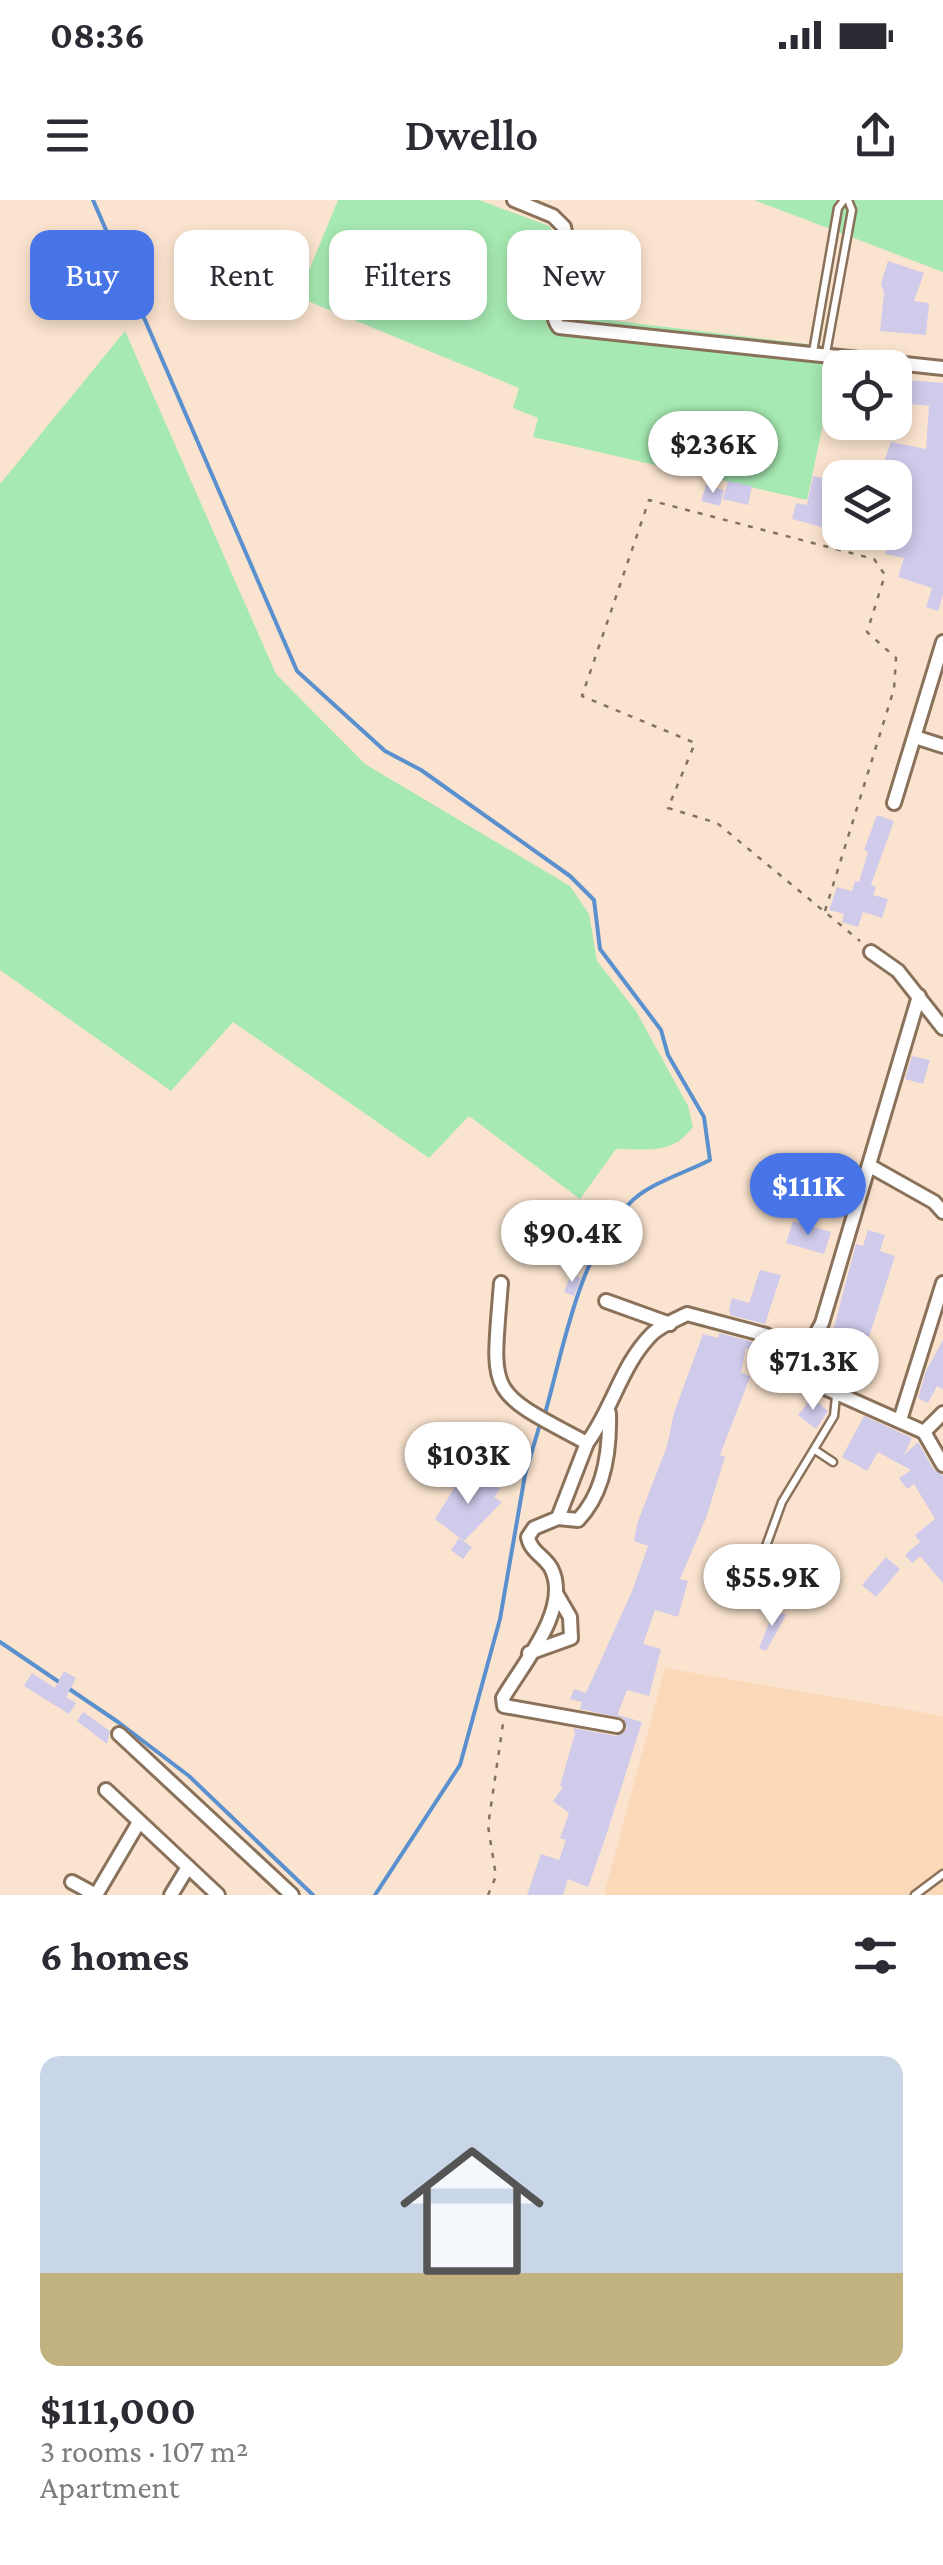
<!DOCTYPE html>
<meta charset="utf-8">
<style>
:root{--surface:#fff;--page:#f7f7f7;--text:#2b2b33;--muted:#7c7c81;--accent:#4775e7}
body{margin:0;font-family:"Crimson Pro",serif;background:var(--page);color:var(--text);height:100vh;display:flex;flex-direction:column;font-size:38px;white-space:nowrap}
*{box-sizing:border-box;margin:0}
p{font-size:32px;color:var(--muted)}
.icon{flex:none;width:55px;height:55px;fill:none;stroke:currentColor;stroke-width:2;stroke-linecap:round;stroke-linejoin:round}
.map{position:relative;height:1695px;overflow:hidden}
.sheet{display:flex;flex-direction:column;background:var(--surface);flex:1}
.sheet>*{flex:none}
.hud{position:absolute;left:30px;top:30px;width:885px;height:90px;display:flex;gap:20px}
.fabs{position:absolute;left:822px;top:150px;display:grid;gap:20px}
.fabs a{display:grid;place-items:center;width:90px;height:90px;border-radius:20px;background:var(--surface);box-shadow:0 5px 15px #0003;font-size:50px}
.price{position:absolute;translate:-50% -85px;padding:0 22px;border-radius:35px;background:#fff;color:#222;font-size:32px;line-height:65px;filter:drop-shadow(0 2px 5px #0008)}
.price::after{content:'';position:absolute;left:50%;top:60px;width:30px;height:22px;margin-left:-15px;background:inherit;clip-path:polygon(0 0,100% 0,50% 100%)}
.price.on{background:var(--accent);color:#fff}
ul{padding:0;list-style:none}
li{display:grid;align-content:center;gap:20px;height:530px;padding:0 40px}
li span{display:grid;place-items:center;height:310px;border-radius:20px;color:#555}
li>.icon{margin-inline-start:auto}
span .icon{width:180px;height:180px;fill:#fffc;stroke-width:1}
li b{font-size:42px}
h2{display:flex;justify-content:space-between;align-items:center;height:120px;padding:0 40px;font-size:42px}
.pill{padding:0 35px;border-radius:20px;background:var(--surface);box-shadow:0 5px 15px #0003;font-size:35px;line-height:90px}
.pill.on{background:var(--accent);color:#fff}
.status{display:flex;justify-content:space-between;align-items:center;height:70px;padding:0 50px;background:var(--surface);direction:ltr}
.status svg{height:28px;fill:currentColor}
header{display:flex;justify-content:space-between;align-items:center;height:130px;padding:0 40px;background:var(--surface);font-size:45px;font-weight:600}
.map>svg:first-child{display:block}
.built{fill:#fad8b8}
.green{fill:#a6e9b2}
.lines{fill:none;stroke-linecap:round;stroke-linejoin:round}
.stream{stroke:#5b90cf;stroke-width:4}
.building{fill:#d0caeb}
.lane-casing{stroke:#8a715a;stroke-width:11}
.street-casing{stroke:#8a715a;stroke-width:18}
.path{stroke:#817263;stroke-width:2.5;stroke-dasharray:5 8;stroke-linecap:butt}
.lane{stroke:#fff;stroke-width:6}
.street{stroke:#fff;stroke-width:12}
</style>
<div class="status"><b>08:36</b><svg viewBox="0 0 49 12"><path d="M0 12V9h3v3zM5 12V6h3v6zM10 12V3h3v9zM15 12V0h3v12zM26 1h20v11H26zM47 4h2v5h-2z"/></svg></div>
<header><svg class="icon" aria-label="menu" viewBox="0 0 24 24"><path d="M4 6h16M4 12h16M4 18h16"/></svg>Dwello<svg class="icon" aria-label="share" viewBox="0 0 24 24"><path d="M12 15V3M7 8l5-5 5 5M5 13v7h14v-7"/></svg></header>
<div class="map">
<svg width="943" height="1695" viewBox="0 0 943 1695">
<rect width="100%" height="100%" fill="#fbe4cf"/>
<path class="built" d="M665,1468L943,1516V1695H604Z"/>
<g class="green">
<path d="M338,0H479L549,26L555,34L542,112L832,147L831,186L807,300L533,237L538,218L513,208L519,188L298,97Z"/>
<path d="M754,0H943V72Z"/>
<path d="M125,131L276,474L365,564L570,686L589,714L597,761L636,811L688,906L693,927C672,955 649,949 616,949L580,999L469,916L429,958L233,822L171,891L0,770V284Z"/>
</g>
<g class="lines">
<g class="stream">
<path d="M93,0L297,471L385,551L421,570L570,676L594,700L600,749L661,830L668,855L704,917L710,960C685,973 647,984 629,1004C577,1057 564,1148 544,1217"/>
<path d="M0,1442L118,1522L189,1576L313,1695"/>
<path d="M375,1695L460,1565L500,1419L525,1275L540,1224"/>
</g>
</g>
<g class="building">
<path d="M216,38L228,44L222,54L229,57L223,68L201,55Z"/>
<path d="M888,61L924,73L914,101L929,103L926,135L880,131L884,93L881,83Z"/>
<path d="M895,179L943,183V395L938,411L926,407L932,388L898,377L904,358L885,354L888,342L865,338V332H895V278H890L892,267L883,265L891,242L926,249L929,206L895,202Z"/>
<path d="M813,276L839,282L840,332L792,319L796,303L807,305Z"/>
<path d="M728,281L752,286L748,305L723,299Z"/>
<path d="M706,285L724,290L720,306L701,301Z"/>
<path d="M877,615L894,621L871,685L876,687L873,695L888,699L882,718L863,712L858,727L842,722L844,714L829,710L837,687L852,691L855,681L859,682L868,652L864,650Z"/>
<path d="M912,856L930,860L923,884L905,879Z"/>
<path d="M586,1020L597,1026L589,1040L578,1034Z"/>
<path d="M793,1021L831,1032L824,1054L786,1043Z"/>
<path d="M868,1030L885,1035L880,1051L895,1056L868,1140L853,1135L840,1171L818,1163L816,1158L828,1134L832,1135L856,1044L863,1046Z"/>
<path d="M760,1070L781,1075L765,1124L730,1115L729,1109L732,1098L749,1103Z"/>
<path d="M571,1074L581,1078L574,1096L564,1092Z"/>
<path d="M719,1133L764,1145L763,1152L746,1148L741,1172L750,1177L720,1255L725,1257L706,1318L680,1379L688,1381L678,1417L655,1410L643,1444L661,1449L649,1496L627,1490L619,1511L618,1515L642,1522L606,1636L588,1687L568,1679L563,1695H527L541,1654L559,1660L566,1640L560,1638L569,1613L553,1601L563,1587L560,1586L575,1533L573,1528L616,1536L627,1529L623,1518L580,1509L582,1502L570,1499L574,1489L586,1493L633,1389L648,1346L634,1341L637,1324L667,1246L674,1213L703,1134L718,1138Z"/>
<path d="M943,1140V1189L937,1186L928,1203L918,1198L926,1171Z"/>
<path d="M812,1198L828,1211L816,1229L798,1215Z"/>
<path d="M864,1216L912,1238L904,1255L918,1242L934,1270L943,1275V1383L920,1356L912,1363L905,1355L920,1342L915,1335L935,1319L914,1284L907,1289L899,1278L911,1270L878,1252L867,1271L842,1257Z"/>
<path d="M463,1274L482,1287L487,1280L500,1289L494,1297L502,1302L464,1341L435,1319Z"/>
<path d="M459,1338L472,1347L463,1359L451,1350Z"/>
<path d="M886,1357L900,1369L876,1397L862,1385Z"/>
<path d="M774,1410L786,1415L766,1451L759,1448Z"/>
<path d="M64,1471L76,1478L66,1497L76,1503L69,1514L24,1486L32,1473L55,1488Z"/>
<path d="M83,1512L110,1531L107,1544L77,1521Z"/>
</g>
<g class="lines">
<g class="lane-casing">
<g id="lane">
<path d="M813,152L838,8L844,0"/>
<path d="M826,153L852,10L848,0"/>
<path d="M815,1250L833,1262"/>
<path d="M753,1382L782,1302L834,1216L836,1196"/>
<path d="M915,1695L943,1674"/>
</g>
</g>
<g class="street-casing">
<g id="street">
<path d="M514,0L553,16L564,27C573,56 542,108 559,127L943,168"/>
<path d="M915,537L943,546"/>
<path d="M894,603L943,442"/>
<path d="M871,752L898,771L943,828"/>
<path d="M870,966L934,1002L943,1012"/>
<path d="M501,1083C492,1197 485,1189 587,1243C613,1208 621,1165 652,1134C661,1125 676,1120 687,1114L766,1135L789,1147L804,1156L816,1184L924,1232"/>
<path d="M606,1101L670,1124"/>
<path d="M804,1156L822,1123L919,796"/>
<path d="M900,1220L943,1083"/>
<path d="M924,1232L943,1265"/>
<path d="M924,1232L943,1213"/>
<path d="M587,1243L558,1318L534,1328L528,1337C530,1351 544,1356 551,1368C572,1408 522,1465 503,1498L504,1506L617,1526"/>
<path d="M558,1318L578,1320C605,1292 610,1249 609,1213"/>
<path d="M529,1453L571,1438L570,1417L556,1393"/>
<path d="M119,1534L292,1695"/>
<path d="M106,1590L218,1695"/>
<path d="M72,1682L96,1695"/>
<path d="M96,1695L139,1622"/>
<path d="M171,1695L188,1667"/>
</g>
</g>
<g class="path">
<path d="M825,711L894,489L896,458L867,432L885,375L874,359L649,300L582,496L695,543L668,608L717,623L860,741"/>
<path d="M488,1695L496,1676L488,1626L504,1517"/>
</g>
<use href="#lane" class="lane"/>
<use href="#street" class="street"/>
</g>
</svg>
<div class="fabs">
<a><svg class="icon" aria-label="locate" viewBox="0 0 24 24"><circle cx="12" cy="12" r="6"/><path d="M12 2v4M12 18v4M2 12h4M18 12h4"/></svg></a>
<a><svg class="icon" aria-label="layers" viewBox="0 0 24 24"><path d="M12 4l9 5-9 5-9-5zM3 14l9 5 9-5"/></svg></a>
</div>
<b class="price" style="left:713px;top:296px">$236K</b>
<b class="price on" style="left:808px;top:1038px">$111K</b>
<b class="price" style="left:572px;top:1085px">$90.4K</b>
<b class="price" style="left:813px;top:1213px">$71.3K</b>
<b class="price" style="left:468px;top:1307px">$103K</b>
<b class="price" style="left:772px;top:1429px">$55.9K</b>
<div class="hud">
<a class="pill on">Buy</a>
<a class="pill">Rent</a>
<a class="pill">Filters</a>
<a class="pill">New</a>
</div>
</div>
<section class="sheet">
<h2>6 homes<svg class="icon" aria-label="filters" viewBox="0 0 24 24"><path d="M4 7h16M4 17h16"/><circle cx="9" cy="7" r="2"/><circle cx="15" cy="17" r="2"/></svg></h2>
<ul>
<li><span style="background:linear-gradient(#c9d6e8 70%,#c2b280 0)"><svg class="icon" aria-label="home" viewBox="0 0 24 24"><path d="M3 11l9-7 9 7M6 9v11h12V9"/></svg></span><div><b>$111,000</b><p>3 rooms · 107 m²</p><p>Apartment</p></div></li>
</ul>
</section>
